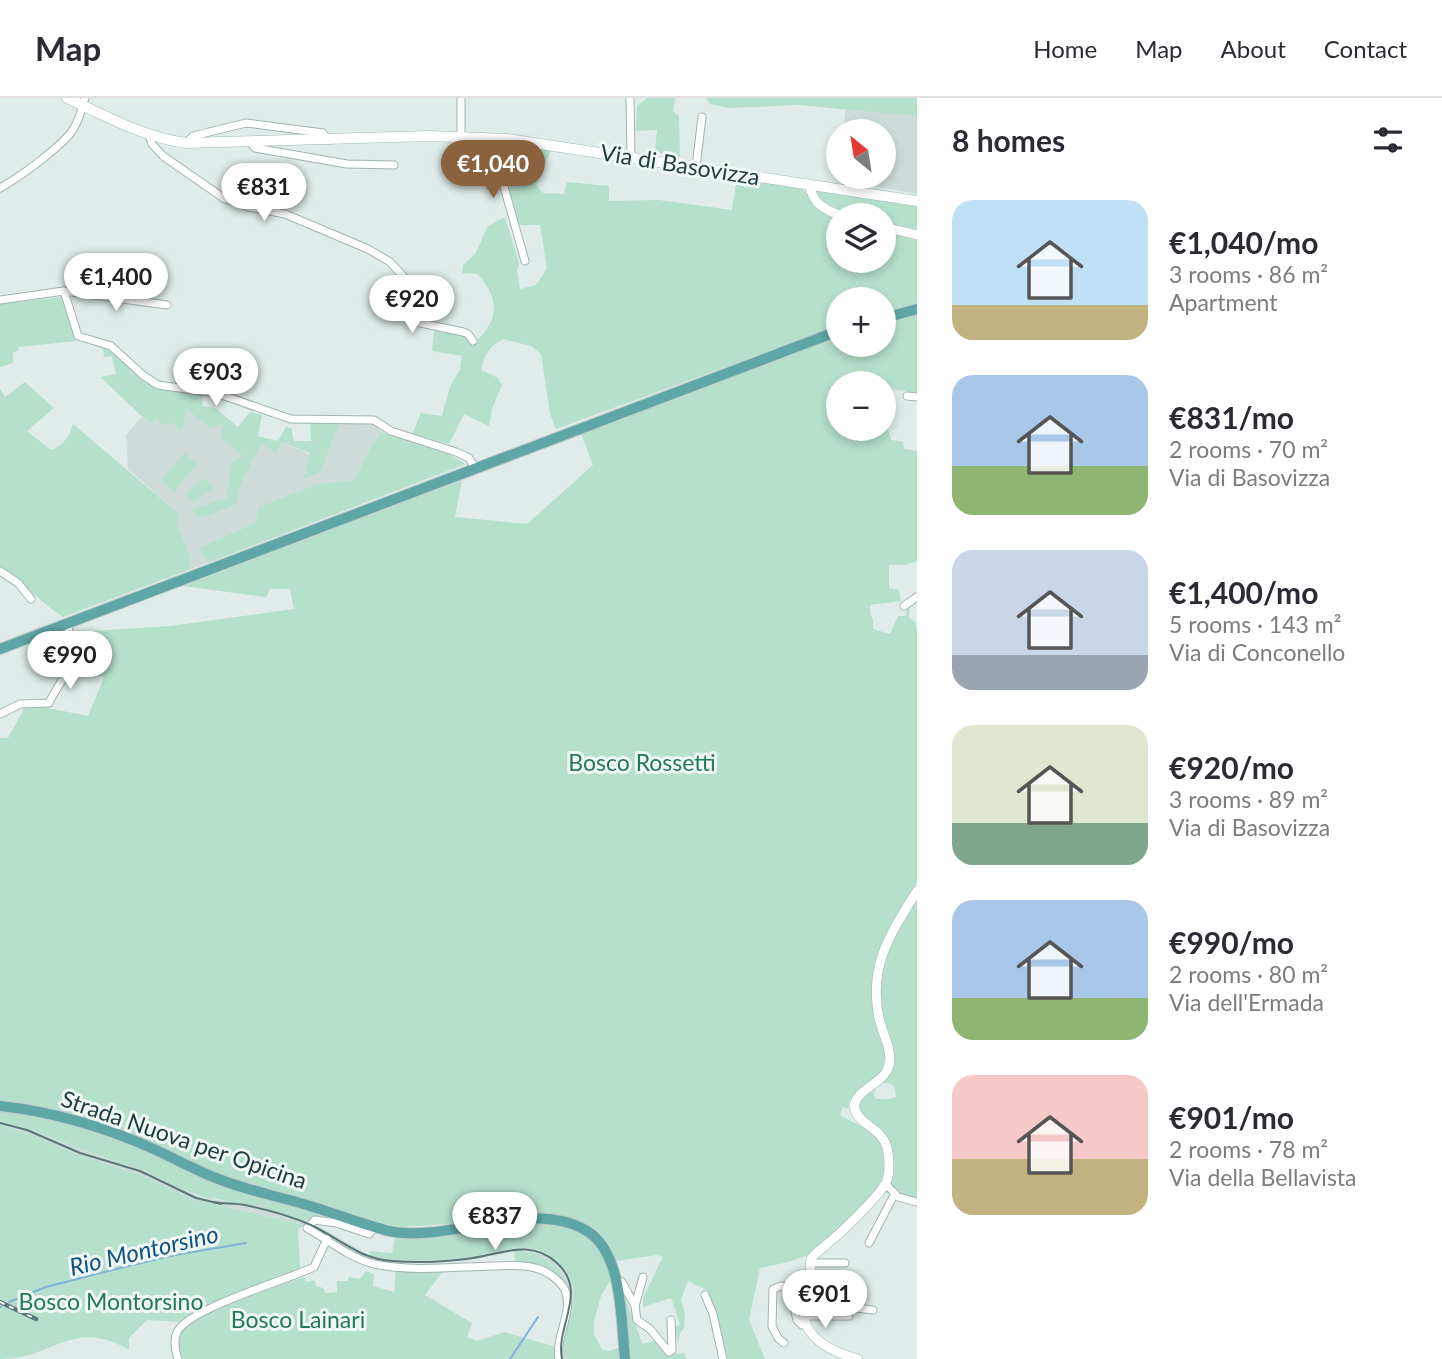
<!DOCTYPE html>
<meta charset="utf-8">
<style>
:root{--surface:#fff;--page:#f7f7f7;--text:#2b2b33;--muted:#7c7c81;--line:#e1e1e2;--accent:#8a623d}
body{margin:0;font-family:Lato,sans-serif;background:var(--page);color:var(--text);height:100vh;display:flex;flex-direction:column;font-size:26px;white-space:nowrap}
*{box-sizing:border-box;margin:0}
p{font-size:23px;color:var(--muted)}
.icon{flex:none;width:38px;height:38px;fill:none;stroke:currentColor;stroke-width:2;stroke-linecap:round;stroke-linejoin:round}
.map{position:relative;flex:1;overflow:hidden}
.details{display:flex;flex-direction:column;background:var(--surface);width:525px}
.details>*{flex:none}
.needle{width:46px;rotate:330deg}
.fabs{position:absolute;left:826px;top:21px;display:grid;gap:14px}
.fabs a{display:grid;place-items:center;width:70px;height:70px;border-radius:50%;background:var(--surface);box-shadow:0 4px 10px #0003;font-size:35px}
.price{position:absolute;translate:-50% -60px;padding:0 16px;border-radius:24px;background:#fff;color:#222;font-size:23px;line-height:46px;filter:drop-shadow(0 2px 4px #0008)}
.price::after{content:'';position:absolute;left:50%;top:42px;width:21px;height:16px;margin-left:-10px;background:inherit;clip-path:polygon(0 0,100% 0,50% 100%)}
.price.active{background:var(--accent);color:#fff}
ul{padding:0;list-style:none}
li{display:flex;align-items:center;gap:21px;height:175px;padding:0 35px}
li span{display:grid;place-items:center;flex:none;width:196px;height:140px;border-radius:21px;color:#555}
li>.icon{margin-inline-start:auto}
span .icon{width:84px;height:84px;fill:#fffc;stroke-width:1}
li b{font-size:30px}
h2{display:flex;justify-content:space-between;align-items:center;height:84px;padding:0 35px;font-size:30px}
header{display:flex;align-items:center;gap:42px;box-sizing:border-box;height:98px;padding:0 35px;background:var(--surface);border-bottom:2px solid var(--line)}
header strong{font-size:33px}
nav{display:flex;gap:38px;margin-inline-start:auto;font-size:24px}
main{display:flex;flex:1;min-height:0}
.map>svg:first-child{display:block}
.built{fill:#cddcd9}
.green{fill:#b5e0cc;fill-rule:evenodd}
.lines{fill:none;stroke-linecap:round;stroke-linejoin:round}
.stream{stroke:#81b3d7;stroke-width:2}
.minor-casing{stroke:#a1b4b2;stroke-width:9}
.tertiary-casing{stroke:#a1b4b2;stroke-width:10}
.secondary-casing{stroke:#9cb9b6;stroke-width:11}
.primary-casing{stroke:#c0c9c9;stroke-width:12}
.minor{stroke:#fff;stroke-width:7}
.tertiary{stroke:#fff;stroke-width:9}
.secondary{stroke:#fff;stroke-width:10}
.primary{stroke:#5fa6a6;stroke-width:10}
.tram{stroke:#587a79;stroke-width:2}
.rail-casing{stroke:#587a79;stroke-width:4.5}
.rail{stroke:#f0f8f6;stroke-width:2;stroke-dasharray:5;stroke-linecap:butt}
.labels{text-anchor:middle;stroke-width:6;stroke-linejoin:round;paint-order:stroke}
.street-label{font-size:23px;fill:#1e3e3d;stroke:#f0f8f6}
.park-label{font-size:23px;fill:#24785b;stroke:#f0f8f6}
.water-label{font-size:24px;font-style:italic;fill:#13517f;stroke:#f0f8f6}
</style>
<header>
<strong>Map</strong>
<nav><a>Home</a><a>Map</a><a>About</a><a>Contact</a></nav>
</header>
<main>
<div class="map">
<svg width="917" height="1261" viewBox="0 0 917 1261">
<rect width="100%" height="100%" fill="#dfece9"/>
<g class="built">
<path d="M846,10L917,18V96L863,86V79H884V33H843Z"/>
<path d="M187,311L223,325L244,358L232,363L226,400L216,404L237,406L241,386L261,346L282,344L310,356L305,369L321,373L339,326L367,324L376,327L381,334L370,350L354,382L318,386L255,425L199,450L203,458L210,464L191,471L189,456L175,425L179,416L128,371L126,337L142,319L150,326L156,320L184,326Z"/>
<path d="M0,1023L33,1032L105,1060L144,1072L198,1098L210,1101V1098L217,1102L242,1104L256,1108L257,1105L262,1106L267,1112L306,1123L304,1127L188,1100L146,1079L75,1056L35,1038L0,1027Z"/>
<path d="M318,1128L370,1158L489,1154L509,1149L528,1148L549,1157L563,1169L571,1182L574,1196L565,1246L567,1261H561L569,1197L528,1153H510L466,1163L390,1165L358,1158L315,1132Z"/>
<path d="M0,1201L37,1218L35,1224L0,1207Z"/>
</g>
<g class="green">
<path d="M647,0H675L673,13L679,18L680,59L655,54L657,32L636,33L637,8Z"/>
<path d="M706,0H917V18L799,7L729,10L710,6Z"/>
<path d="M477,43L551,52L536,87L543,95L564,96L567,84L609,88V103L659,102L732,112L737,80L801,91L807,95L813,107L838,122V163H884V133L917,141V205L884,215V201H838V228L556,331L550,316L541,256L531,248L503,241C489,249 484,257 481,272L498,280L502,287L492,311L489,328L464,316L449,346L412,336L421,315L442,318L450,289L460,271L462,258L432,253L434,233L463,237L472,246C500,225 500,201 478,176L462,175L463,167L475,156L488,128L505,119L519,165L517,172L520,191L536,187L547,171L540,127H518L501,71L506,59L495,57Z"/>
<path d="M818,92L917,107V132L884,124V117C860,117 831,117 816,95Z"/>
<path d="M62,199L76,243L19,249V252L13,255V265L0,269V206Z"/>
<path d="M917,217V295L893,291L888,331L891,342L903,344L904,351L917,353V463L906,467H889V490L899,492L901,503L870,507V516L873,521V531L890,536L898,518H906V511H910L909,520L915,524L917,529V784L885,839L875,867L886,957C880,986 868,984 849,1003L848,1011L843,1009L840,1017C852,1024 873,1032 880,1045C884,1054 886,1073 883,1082C878,1097 830,1143 816,1152C799,1163 779,1166 760,1170L749,1222L765,1261H728L715,1212L708,1193L688,1183L681,1201L685,1216L684,1230L680,1235L678,1247L675,1229L680,1226L671,1200L643,1209V1200L663,1159L657,1157L615,1163C604,1136 586,1124 557,1119L401,1129L367,1122L244,1086L213,1075L166,1053L0,1005V640H8L25,609L38,608L88,618L104,579L73,573L80,557L77,534L170,528L294,511L290,491H270L266,499L183,488L462,382L455,419L527,426L593,367L581,335L838,239V247H884V226ZM838,285H884V331H838Z"/>
<path d="M103,249L112,254L156,290L203,297L202,308L215,310L238,329L250,314L262,317L258,338L278,343L286,329L291,330L294,343H311L310,325L339,326L321,373L304,381V378L308,371L305,369L310,355L282,344L276,354L261,346L241,386L237,406L202,420L192,412L226,400L232,363L243,358L221,339L222,326L210,330L187,311L183,331L178,332L176,325L162,327L157,321L150,326L100,279L116,276L112,258L104,259Z"/>
<path d="M25,284L54,310L27,333L51,352C64,347 69,339 73,326L179,416L176,425L189,456L191,471L63,519C40,504 23,484 0,470V291L5,299Z"/>
<path d="M381,334L450,357L466,366L210,464L203,458L199,450L255,425L259,409L318,386L354,382L370,350Z"/>
<path d="M184,355L197,366L174,393L161,382Z"/>
<path d="M205,380L213,390L194,405L186,395Z"/>
<path d="M917,799V1099L884,1095L891,1057L858,1015L859,1001L876,989L874,997L876,1001H890L896,999L894,988L888,985H881L890,971L880,892L885,854Z"/>
<path d="M0,1013L40,1019L82,1029L128,1045L223,1087L370,1132C352,1127 322,1112 306,1123L267,1112L258,1105L257,1108C241,1104 223,1104 210,1098V1101L169,1086L144,1072L105,1060L33,1032L0,1023Z"/>
<path d="M0,1027L35,1038L75,1056L146,1079L188,1100L304,1127L298,1131L300,1170L195,1213L178,1224L147,1222L129,1240V1252C72,1219 55,1261 0,1261V1207L34,1223L37,1219L0,1201Z"/>
<path d="M541,1125L560,1127L592,1140L608,1166L611,1181L601,1198L594,1223V1236L602,1252L609,1253L621,1249L622,1261H567C557,1236 581,1209 571,1182C567,1173 561,1167 554,1161C526,1138 499,1155 467,1159C436,1162 401,1164 370,1158V1153L392,1155L395,1140C444,1141 492,1127 541,1125Z"/>
<path d="M514,1153C542,1153 564,1169 569,1197C552,1173 544,1167 515,1163Z"/>
<path d="M366,1173L374,1176L373,1188L394,1194L396,1173H443L425,1197L472,1225L467,1239L477,1243L505,1234L556,1249L557,1261H184C179,1253 176,1244 181,1235C189,1218 283,1185 305,1179L306,1184L315,1182L316,1188L323,1190L325,1195L337,1194V1183H348L349,1179L360,1181Z"/>
<path d="M620,1193C631,1210 635,1228 643,1246L655,1243L666,1256L685,1255L686,1261H630Z"/>
</g>
<g class="lines">
<g class="stream">
<path d="M9,1204L46,1189L124,1169L175,1157L246,1145"/>
<path d="M0,1209H1"/>
<path d="M510,1261L538,1219"/>
</g>
<g class="minor-casing">
<g id="minor">
<path d="M630,0L631,59"/>
<path d="M149,37L152,46L163,58L225,101L249,109L285,116L368,151L390,164L415,191L416,224L463,234L468,236L473,243"/>
<path d="M461,38V0"/>
<path d="M468,39L497,64L525,163"/>
<path d="M250,44L255,50L347,66L394,67"/>
<path d="M186,45L193,38L246,25L323,35L328,42"/>
<path d="M696,69L702,19"/>
<path d="M0,90C20,79 55,53 70,36C78,26 82,12 85,0"/>
<path d="M64,193L167,207"/>
<path d="M0,202L64,193L78,238L111,248L144,278L158,287L216,295L291,321L374,322L391,333L456,354L469,360L475,370"/>
<path d="M907,298L917,299"/>
<path d="M0,473L18,485L31,501"/>
<path d="M904,508L917,499"/>
<path d="M0,616L20,606L49,605C54,593 72,569 74,560C76,549 69,536 67,526"/>
<path d="M886,1086L898,1099L917,1104"/>
<path d="M375,1129L369,1136L336,1125L315,1122L307,1130C328,1142 350,1160 374,1166C411,1174 454,1169 492,1168C506,1168 522,1166 535,1170C546,1172 560,1182 565,1192C574,1214 555,1238 559,1261"/>
<path d="M869,1145L895,1095"/>
<path d="M810,1165H845"/>
<path d="M616,1183L622,1184L635,1208L637,1222L650,1231L669,1254L672,1252L671,1222"/>
<path d="M808,1194L832,1207L873,1212"/>
<path d="M705,1197L713,1216L723,1261"/>
<path d="M635,1208L643,1179"/>
<path d="M804,1218H849"/>
<path d="M784,1245L778,1240L772,1228L773,1191L781,1188L789,1189L797,1222L802,1227L806,1226"/>
<path d="M178,1261C175,1252 173,1243 177,1234C189,1210 287,1182 314,1169L327,1141"/>
</g>
</g>
<g class="tertiary-casing">
<g id="tertiary">
<path d="M810,87C812,104 823,111 839,117"/>
<path d="M884,129L917,137"/>
<path d="M858,1261C836,1255 804,1242 804,1214C803,1205 808,1197 810,1188C812,1179 809,1170 811,1161C816,1154 822,1151 827,1146C840,1136 883,1095 887,1082C890,1073 889,1059 887,1049C881,1029 857,1027 854,1008C858,989 883,987 889,968C893,953 882,934 879,920C868,867 891,835 917,793"/>
</g>
</g>
<g class="secondary-casing">
<path id="secondary" d="M67,0C106,18 143,39 186,45L430,38L507,41L917,103"/>
</g>
<g class="primary-casing">
<g id="primary">
<path d="M884,220L917,211"/>
<path d="M0,551L838,233"/>
<path d="M0,1008C55,1014 108,1030 158,1053C177,1062 196,1072 216,1080C245,1092 277,1098 307,1107C334,1115 361,1126 389,1133C449,1146 533,1099 587,1133C623,1155 621,1223 625,1261"/>
</g>
</g>
<use href="#minor" class="minor"/>
<use href="#tertiary" class="tertiary"/>
<use href="#secondary" class="secondary"/>
<use href="#primary" class="primary"/>
<g class="tram">
<path d="M0,1025L27,1032L80,1055L140,1073L196,1100L221,1106"/>
<path d="M213,1104C223,1106 234,1105 245,1107C264,1111 293,1119 311,1127C339,1140 359,1161 392,1163C416,1165 442,1164 466,1161C498,1158 529,1139 557,1165C589,1194 555,1228 562,1261"/>
</g>
<g class="rail-casing">
<path id="rail" d="M0,1204L36,1221"/>
</g>
<use href="#rail" class="rail"/>
</g>
<g class="labels">
<g class="street-label">
<text transform="translate(680 67) rotate(9)" y="8">Via di Basovizza</text>
<text transform="translate(184 1042) rotate(19)" y="8">Strada Nuova per Opicina</text>
</g>
<g class="park-label">
<text x="642" y="673">Bosco Rossetti</text>
<text x="111" y="1212">Bosco Montorsino</text>
<text x="298" y="1230">Bosco Lainari</text>
</g>
<g class="water-label">
<text transform="translate(144 1153) rotate(-13)" y="8">Rio Montorsino</text>
</g>
</g>
</svg>
<div class="fabs">
<a><svg class="needle" viewBox="-14 -14 28 28"><path d="M0-13l5 13h-10z" fill="#e53935"/><path d="M0 13l5-13h-10z" fill="#7c7c81"/></svg></a>
<a><svg class="icon" aria-label="layers" viewBox="0 0 24 24"><path d="M12 4l9 5-9 5-9-5zM3 14l9 5 9-5"/></svg></a>
<a>+</a>
<a>−</a>
</div>
<b class="price active" style="left:493px;top:102px">€1,040</b>
<b class="price" style="left:264px;top:125px">€831</b>
<b class="price" style="left:116px;top:215px">€1,400</b>
<b class="price" style="left:412px;top:237px">€920</b>
<b class="price" style="left:216px;top:310px">€903</b>
<b class="price" style="left:70px;top:593px">€990</b>
<b class="price" style="left:495px;top:1154px">€837</b>
<b class="price" style="left:825px;top:1232px">€901</b>
</div>
<section class="details">
<h2>8 homes<svg class="icon" aria-label="filters" viewBox="0 0 24 24"><path d="M4 7h16M4 17h16"/><circle cx="9" cy="7" r="2"/><circle cx="15" cy="17" r="2"/></svg></h2>
<ul>
<li><span style="background:linear-gradient(#bfe0f5 75%,#c2b280 0)"><svg class="icon" aria-label="home" viewBox="0 0 24 24"><path d="M3 11l9-7 9 7M6 9v11h12V9"/></svg></span><div><b>€1,040/mo</b><p>3 rooms · 86 m²</p><p>Apartment</p></div></li>
<li><span style="background:linear-gradient(#a9c7e8 65%,#8fb573 0)"><svg class="icon" aria-label="home" viewBox="0 0 24 24"><path d="M3 11l9-7 9 7M6 9v11h12V9"/></svg></span><div><b>€831/mo</b><p>2 rooms · 70 m²</p><p>Via di Basovizza</p></div></li>
<li><span style="background:linear-gradient(#c9d6e8 75%,#9aa5b1 0)"><svg class="icon" aria-label="home" viewBox="0 0 24 24"><path d="M3 11l9-7 9 7M6 9v11h12V9"/></svg></span><div><b>€1,400/mo</b><p>5 rooms · 143 m²</p><p>Via di Conconello</p></div></li>
<li><span style="background:linear-gradient(#dfe7d0 70%,#7fa58c 0)"><svg class="icon" aria-label="home" viewBox="0 0 24 24"><path d="M3 11l9-7 9 7M6 9v11h12V9"/></svg></span><div><b>€920/mo</b><p>3 rooms · 89 m²</p><p>Via di Basovizza</p></div></li>
<li><span style="background:linear-gradient(#a9c7e8 70%,#8fb573 0)"><svg class="icon" aria-label="home" viewBox="0 0 24 24"><path d="M3 11l9-7 9 7M6 9v11h12V9"/></svg></span><div><b>€990/mo</b><p>2 rooms · 80 m²</p><p>Via dell'Ermada</p></div></li>
<li><span style="background:linear-gradient(#f6c9c9 60%,#c2b280 0)"><svg class="icon" aria-label="home" viewBox="0 0 24 24"><path d="M3 11l9-7 9 7M6 9v11h12V9"/></svg></span><div><b>€901/mo</b><p>2 rooms · 78 m²</p><p>Via della Bellavista</p></div></li>
</ul>
</section>
</main>
